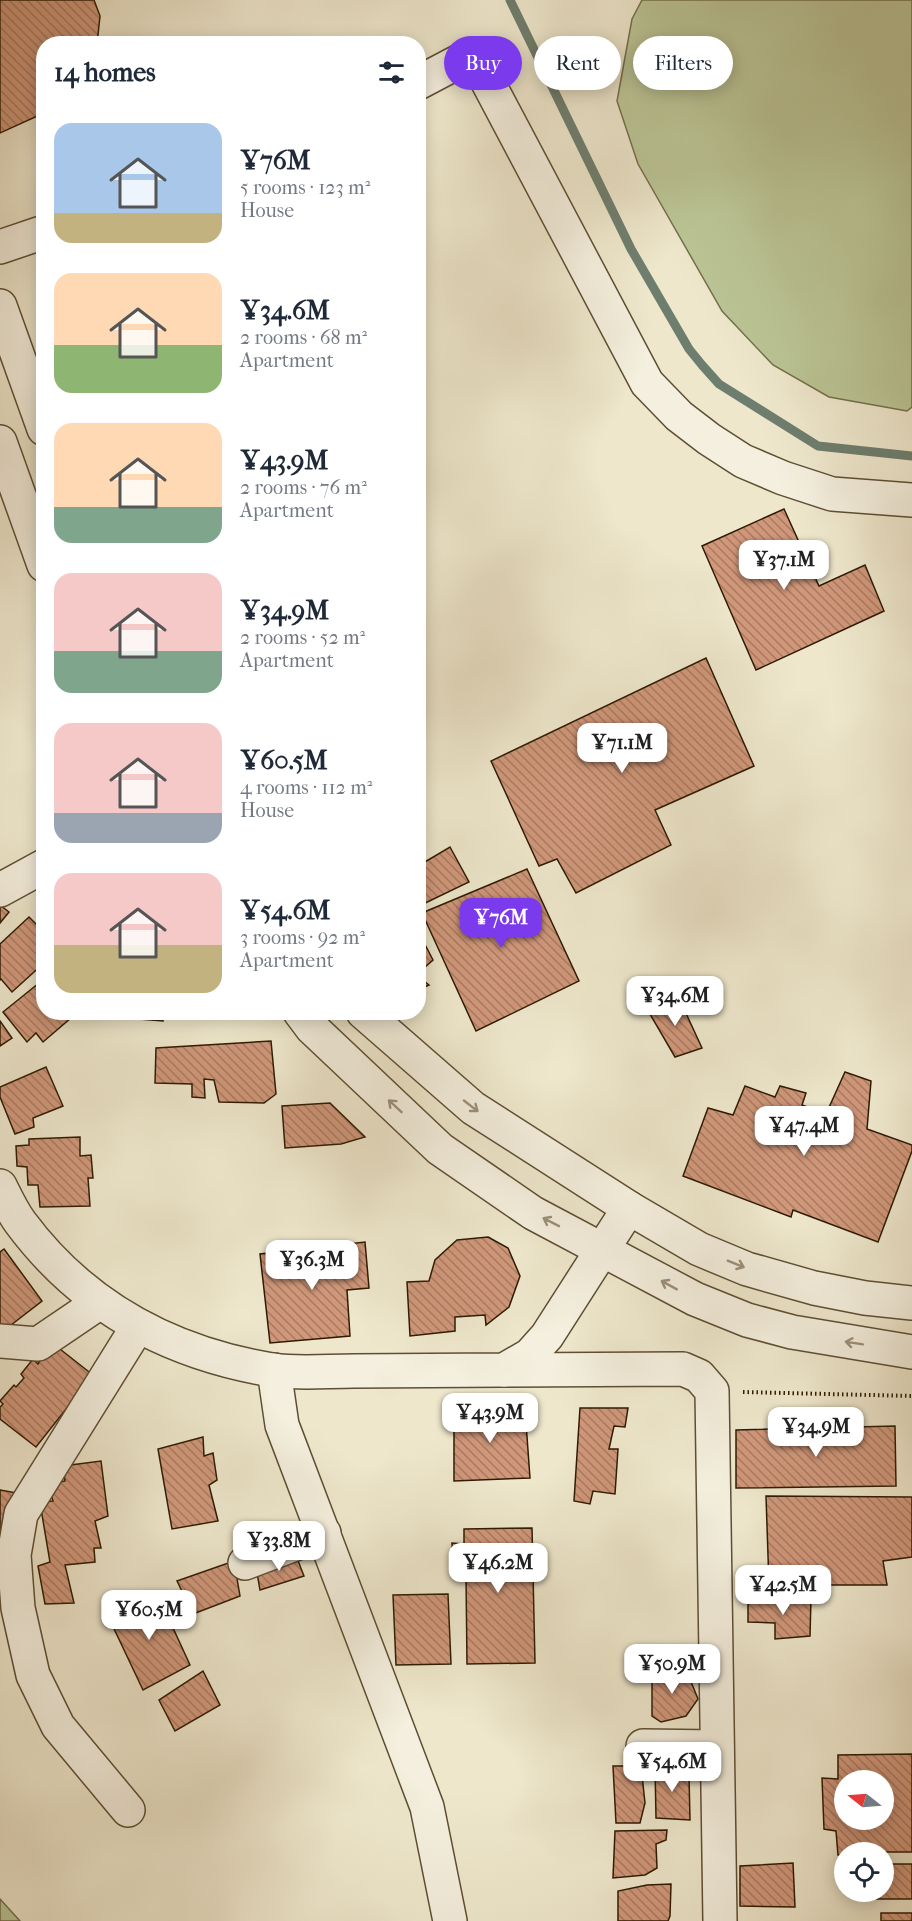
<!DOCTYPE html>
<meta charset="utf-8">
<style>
:root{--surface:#fff;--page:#f6f6f7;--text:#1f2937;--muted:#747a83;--accent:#7c3aed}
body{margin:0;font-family:"IM FELL French Canon",serif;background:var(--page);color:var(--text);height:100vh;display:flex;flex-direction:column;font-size:22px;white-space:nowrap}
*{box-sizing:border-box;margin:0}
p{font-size:20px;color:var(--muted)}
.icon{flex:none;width:33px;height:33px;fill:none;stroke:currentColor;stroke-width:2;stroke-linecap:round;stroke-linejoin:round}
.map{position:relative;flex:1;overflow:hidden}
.side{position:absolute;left:36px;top:36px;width:390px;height:984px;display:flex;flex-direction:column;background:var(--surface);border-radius:24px;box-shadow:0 3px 15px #0003}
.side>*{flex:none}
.guide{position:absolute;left:444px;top:36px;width:378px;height:54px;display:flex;gap:12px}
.needle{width:39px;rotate:287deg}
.tools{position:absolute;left:834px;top:1770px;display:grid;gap:12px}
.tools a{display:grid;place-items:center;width:60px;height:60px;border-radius:50%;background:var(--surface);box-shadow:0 3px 15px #0003;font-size:30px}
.price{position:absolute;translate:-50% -51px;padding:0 14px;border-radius:12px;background:#fff;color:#222;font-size:20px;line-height:39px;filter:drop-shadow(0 2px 3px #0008)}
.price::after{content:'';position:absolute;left:50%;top:36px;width:18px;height:14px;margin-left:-9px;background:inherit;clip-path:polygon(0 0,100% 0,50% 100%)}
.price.on{background:var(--accent);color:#fff}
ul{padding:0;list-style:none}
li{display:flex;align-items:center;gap:18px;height:150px;padding:0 18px}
li span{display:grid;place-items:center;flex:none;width:168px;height:120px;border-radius:18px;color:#555}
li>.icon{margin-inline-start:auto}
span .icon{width:72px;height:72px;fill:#fffc;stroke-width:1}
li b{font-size:26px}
h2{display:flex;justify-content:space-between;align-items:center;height:72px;padding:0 18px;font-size:26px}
.tag{padding:0 21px;border-radius:27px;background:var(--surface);box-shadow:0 3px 15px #0003;font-size:21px;line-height:54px}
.tag.on{background:var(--accent);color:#fff}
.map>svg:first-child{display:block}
.forest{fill:url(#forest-firs);stroke:#74704b;stroke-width:1.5}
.green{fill:#bbc596;stroke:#74704b;stroke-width:1.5}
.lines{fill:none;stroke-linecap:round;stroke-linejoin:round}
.stream{stroke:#6e7e6e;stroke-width:9}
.building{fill:url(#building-back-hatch);stroke:#2e1b00;stroke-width:1.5;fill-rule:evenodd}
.minor-casing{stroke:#5e4e33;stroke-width:36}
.path{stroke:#2e1b00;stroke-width:4;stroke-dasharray:1.5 3;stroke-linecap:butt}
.minor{stroke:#f4efde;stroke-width:33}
.oneway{stroke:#9b907a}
</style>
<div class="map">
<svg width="912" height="1921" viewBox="0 0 912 1921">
<defs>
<pattern id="forest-firs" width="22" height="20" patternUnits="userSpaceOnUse" patternTransform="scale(1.5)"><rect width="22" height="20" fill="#bbc596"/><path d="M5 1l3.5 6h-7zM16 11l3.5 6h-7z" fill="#a1a980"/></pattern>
<pattern id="building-back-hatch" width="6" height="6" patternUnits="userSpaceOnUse" patternTransform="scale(1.5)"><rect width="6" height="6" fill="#d0977a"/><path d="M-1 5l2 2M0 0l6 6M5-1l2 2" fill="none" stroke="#a97a62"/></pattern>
</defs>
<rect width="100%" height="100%" fill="#eee7cc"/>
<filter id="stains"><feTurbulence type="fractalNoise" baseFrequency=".00333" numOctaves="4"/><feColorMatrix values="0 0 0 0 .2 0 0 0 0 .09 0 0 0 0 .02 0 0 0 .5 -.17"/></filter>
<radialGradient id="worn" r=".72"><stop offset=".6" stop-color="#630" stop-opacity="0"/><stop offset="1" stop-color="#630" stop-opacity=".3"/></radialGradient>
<path class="forest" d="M0,1899L20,1921H0Z"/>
<path class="green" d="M642,0H912V407L907,411L829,397L773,365L722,311L638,164L617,101L632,19Z"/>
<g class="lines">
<path class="stream" d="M510,0L631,249L689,349L702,365L719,384L818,446L912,456"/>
</g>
<g class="building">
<path d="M0,0H94L100,16L97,44H44V113L0,133Z"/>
<path d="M784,509L819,586L865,565L884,611L756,670L702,546Z"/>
<path d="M706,658L754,766L655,810L671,845L576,893L557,859L539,866L491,761Z"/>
<path d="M450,847L469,882L419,906L418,866Z"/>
<path d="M527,869L579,981L476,1031L422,913Z"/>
<path d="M0,905L9,912L0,923Z"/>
<path d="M29,917L44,932V963L12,992L1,979L0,980V944Z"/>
<path d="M418,931L433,960L418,973Z"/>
<path d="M418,976L429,985L418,990Z"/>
<path d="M39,983L44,989V1012H69L72,1017L43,1042L36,1033L27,1042L3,1012Z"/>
<path d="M678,996L702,1048L675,1057L647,1009Z"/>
<path d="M112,1012H134V1015H111Z"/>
<path d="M139,1012H162L163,1021L139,1019Z"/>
<path d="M167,1012H210L209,1019L166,1017Z"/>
<path d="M0,1021L12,1038L0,1046Z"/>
<path d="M271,1041L276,1094L264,1103L219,1102L214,1080L204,1079L205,1098L192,1097V1084L155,1083L156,1048Z"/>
<path d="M46,1067L63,1106L33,1118L34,1127L15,1134L0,1097V1087Z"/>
<path d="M845,1072L871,1081L867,1129L912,1145V1151L878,1242L793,1210L791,1217L683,1176L708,1108L733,1115L745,1086L775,1097L780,1086L806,1093L802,1105L826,1114Z"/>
<path d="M330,1103L365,1137L341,1144L285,1148L282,1106Z"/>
<path d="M80,1137V1156L91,1155L93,1178H88L90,1206L40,1207L38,1185H28L27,1167L17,1166L16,1146L29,1145V1139Z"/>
<path d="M488,1237L508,1248L520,1276L509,1307L486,1325L485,1315L455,1317V1331L410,1336L407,1282L429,1281L435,1260L457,1240Z"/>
<path d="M365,1242L369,1288L347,1290L350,1336L270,1343L260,1254Z"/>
<path d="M4,1249L42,1301L2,1332L0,1329V1252Z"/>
<path d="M51,1342L93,1375L36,1447L0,1419V1407L3,1404L0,1401L14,1385L16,1387L24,1378L21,1374L33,1359L38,1364Z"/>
<path d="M454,1408L525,1409L530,1478L454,1481Z"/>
<path d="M580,1408H628L625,1427L614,1426L609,1449H618L615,1494L593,1491L590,1504L574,1501Z"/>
<path d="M895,1426L896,1486L736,1488V1430Z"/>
<path d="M203,1437L204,1456L213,1453L217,1480L209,1485L218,1521L172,1529L158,1449Z"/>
<path d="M101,1461L108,1516L95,1521L101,1548H94L95,1562L65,1565L74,1603L45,1604L38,1566L50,1562L40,1503L53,1501L48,1485L65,1481L63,1466Z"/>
<path d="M0,1490L17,1493L8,1533L0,1532Z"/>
<path d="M766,1496L912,1497V1557L883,1561L887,1585H769Z"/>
<path d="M532,1528L535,1663L467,1664L466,1576H453L452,1543L464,1544V1529Z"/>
<path d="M295,1553L304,1576L260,1590L256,1567Z"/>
<path d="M234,1561L240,1596L193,1614L177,1581Z"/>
<path d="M157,1593L190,1665L143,1690L108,1616Z"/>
<path d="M448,1594L451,1664L396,1665L393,1595Z"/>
<path d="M811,1598L810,1636L775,1639V1623L748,1622V1602Z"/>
<path d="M652,1669L687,1672L698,1699L686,1716L661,1722L652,1716Z"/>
<path d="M203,1671L220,1705L175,1731L159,1700Z"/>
<path d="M912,1754V1852H844V1855H838L836,1831L824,1829L822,1778L838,1779V1755ZM844,1780H884V1820H844Z"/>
<path d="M613,1766H641L645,1803L640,1823H616Z"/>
<path d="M677,1766L689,1776L690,1820L656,1818L655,1767Z"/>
<path d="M667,1830L666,1840L656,1844L657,1868L645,1875L613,1878L615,1831Z"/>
<path d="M793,1863L795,1907L740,1906V1866Z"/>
<path d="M884,1864H912V1899H864L863,1892H884Z"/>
<path d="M671,1884L670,1916L668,1921H618V1891L647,1885Z"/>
<rect x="881" y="1913" width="31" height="8"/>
</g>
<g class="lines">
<g class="minor-casing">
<g id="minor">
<path d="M418,83L473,54L647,383L679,416L709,439L743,461L783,478L832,494L912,500"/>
<path d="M0,247L44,232"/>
<path d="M0,306L44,429"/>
<path d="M0,442L44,565"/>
<path d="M0,890L44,866"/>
<path d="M300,1012L312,1028L440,1149L533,1213L695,1299L747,1320L792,1332L912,1352"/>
<path d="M363,1012L473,1108L629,1208L699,1249L747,1269L814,1288L865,1298L912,1303"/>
<path d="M0,1186C6,1198 12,1211 20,1222C83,1307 169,1353 272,1370C298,1374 327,1371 354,1371C404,1371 454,1370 504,1370L530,1355L547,1336L629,1208"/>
<path d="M0,1341L38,1344L100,1302"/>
<path d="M274,1370L282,1425L427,1807L450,1921"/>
<path d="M504,1370L683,1369L699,1376L712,1391L720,1921"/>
<path d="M245,1563L324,1533"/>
<path d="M643,1746L717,1747"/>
<path d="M128,1810L58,1726L33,1675L18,1608L14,1555L21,1514L138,1326"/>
</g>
</g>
<path class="path" d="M743,1392L912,1396"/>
<use href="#minor" class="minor"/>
</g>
<defs><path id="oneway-shaft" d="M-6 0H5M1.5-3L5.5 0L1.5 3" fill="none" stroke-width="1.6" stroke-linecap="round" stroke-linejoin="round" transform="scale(1.5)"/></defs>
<g class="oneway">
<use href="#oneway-shaft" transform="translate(395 1106) rotate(-137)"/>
<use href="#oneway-shaft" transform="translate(471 1106) rotate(38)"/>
<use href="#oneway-shaft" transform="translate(551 1222) rotate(-153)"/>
<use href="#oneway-shaft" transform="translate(736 1264) rotate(22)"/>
<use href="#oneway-shaft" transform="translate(669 1285) rotate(-151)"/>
<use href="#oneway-shaft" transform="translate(854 1343) rotate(-171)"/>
</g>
<rect width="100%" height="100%" filter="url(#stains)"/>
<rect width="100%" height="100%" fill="url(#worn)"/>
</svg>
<div class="tools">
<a><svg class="needle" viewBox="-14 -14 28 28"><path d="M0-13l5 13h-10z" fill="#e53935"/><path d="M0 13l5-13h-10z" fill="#747a83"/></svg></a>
<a><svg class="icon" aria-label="locate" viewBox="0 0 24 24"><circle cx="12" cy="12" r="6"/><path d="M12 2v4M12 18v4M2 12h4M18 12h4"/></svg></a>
</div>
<b class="price" style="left:784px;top:591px">¥37.1M</b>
<b class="price" style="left:622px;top:774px">¥71.1M</b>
<b class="price on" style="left:501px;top:949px">¥76M</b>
<b class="price" style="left:675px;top:1027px">¥34.6M</b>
<b class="price" style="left:804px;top:1157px">¥47.4M</b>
<b class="price" style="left:312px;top:1291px">¥36.3M</b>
<b class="price" style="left:490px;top:1444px">¥43.9M</b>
<b class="price" style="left:816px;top:1458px">¥34.9M</b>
<b class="price" style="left:279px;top:1572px">¥33.8M</b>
<b class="price" style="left:498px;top:1594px">¥46.2M</b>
<b class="price" style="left:783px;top:1616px">¥42.5M</b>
<b class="price" style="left:149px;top:1641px">¥60.5M</b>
<b class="price" style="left:672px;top:1695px">¥50.9M</b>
<b class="price" style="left:672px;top:1793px">¥54.6M</b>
<div class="guide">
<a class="tag on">Buy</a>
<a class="tag">Rent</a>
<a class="tag">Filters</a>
</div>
<section class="side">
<h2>14 homes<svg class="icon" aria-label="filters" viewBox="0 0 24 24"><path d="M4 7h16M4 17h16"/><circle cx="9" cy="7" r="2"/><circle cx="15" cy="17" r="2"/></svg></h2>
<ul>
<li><span style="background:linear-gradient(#a9c7e8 75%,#c2b280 0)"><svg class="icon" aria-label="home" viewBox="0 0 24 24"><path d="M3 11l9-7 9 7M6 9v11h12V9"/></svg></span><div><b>¥76M</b><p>5 rooms · 123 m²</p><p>House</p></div></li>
<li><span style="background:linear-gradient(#ffd9b3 60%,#8fb573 0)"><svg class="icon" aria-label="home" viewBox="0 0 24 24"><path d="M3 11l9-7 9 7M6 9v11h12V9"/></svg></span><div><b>¥34.6M</b><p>2 rooms · 68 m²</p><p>Apartment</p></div></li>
<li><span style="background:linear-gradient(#ffd9b3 70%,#7fa58c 0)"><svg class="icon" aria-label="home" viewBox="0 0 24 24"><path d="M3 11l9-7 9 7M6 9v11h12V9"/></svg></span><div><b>¥43.9M</b><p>2 rooms · 76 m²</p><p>Apartment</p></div></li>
<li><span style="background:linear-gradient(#f6c9c9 65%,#7fa58c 0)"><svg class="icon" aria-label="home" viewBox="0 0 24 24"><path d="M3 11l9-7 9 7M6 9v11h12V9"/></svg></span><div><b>¥34.9M</b><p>2 rooms · 52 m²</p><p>Apartment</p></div></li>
<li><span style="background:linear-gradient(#f6c9c9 75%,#9aa5b1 0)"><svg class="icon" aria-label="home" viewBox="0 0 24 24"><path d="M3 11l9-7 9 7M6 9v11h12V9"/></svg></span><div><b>¥60.5M</b><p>4 rooms · 112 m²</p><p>House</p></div></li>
<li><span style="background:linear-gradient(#f6c9c9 60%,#c2b280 0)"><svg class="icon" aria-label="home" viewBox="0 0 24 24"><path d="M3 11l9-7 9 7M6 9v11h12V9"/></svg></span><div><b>¥54.6M</b><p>3 rooms · 92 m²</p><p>Apartment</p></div></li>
</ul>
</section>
</div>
